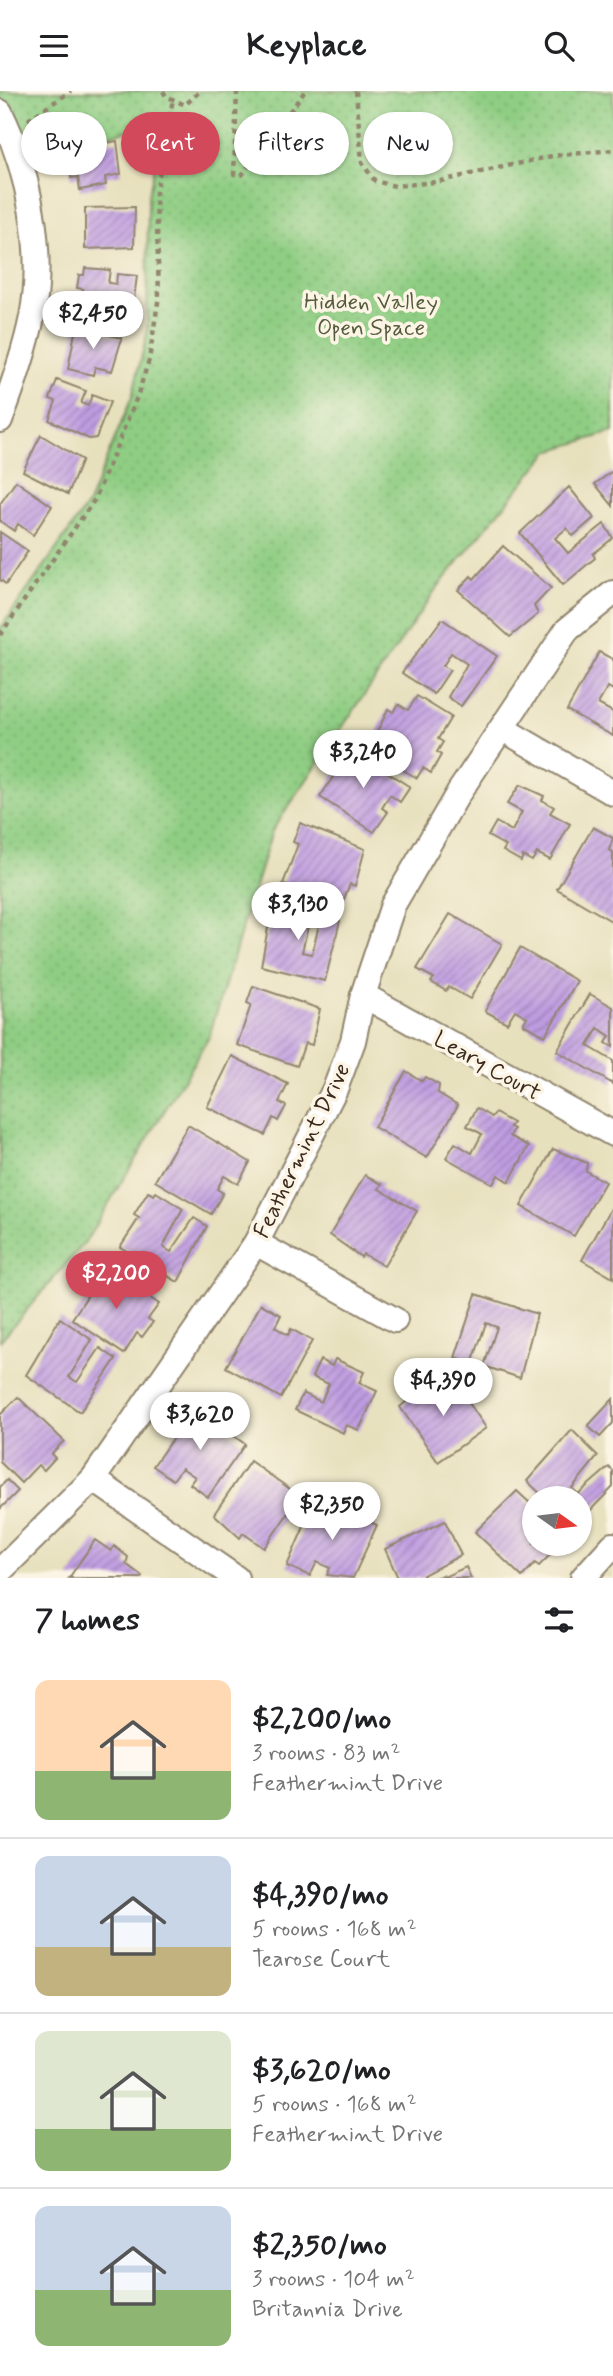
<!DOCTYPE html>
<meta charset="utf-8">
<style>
:root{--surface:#fff;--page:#f6f6f6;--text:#202124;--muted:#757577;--line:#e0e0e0;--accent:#d1495b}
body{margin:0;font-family:Mynerve,sans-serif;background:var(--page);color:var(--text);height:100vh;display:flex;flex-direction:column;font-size:26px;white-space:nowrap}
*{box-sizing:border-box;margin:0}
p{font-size:23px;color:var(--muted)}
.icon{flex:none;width:38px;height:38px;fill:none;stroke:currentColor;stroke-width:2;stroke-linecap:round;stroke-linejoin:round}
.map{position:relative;height:1487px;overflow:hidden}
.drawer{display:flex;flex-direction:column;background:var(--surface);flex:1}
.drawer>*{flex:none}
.top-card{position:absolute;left:21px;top:21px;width:572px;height:63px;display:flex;gap:14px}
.needle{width:46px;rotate:104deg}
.fabs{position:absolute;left:522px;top:1395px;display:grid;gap:14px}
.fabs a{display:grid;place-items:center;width:70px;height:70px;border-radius:50%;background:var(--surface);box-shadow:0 2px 5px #0004;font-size:35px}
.price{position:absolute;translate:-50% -60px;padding:0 16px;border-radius:24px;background:#fff;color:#222;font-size:23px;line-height:46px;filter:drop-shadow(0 2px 4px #0008)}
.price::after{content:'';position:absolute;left:50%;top:42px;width:21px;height:16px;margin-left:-10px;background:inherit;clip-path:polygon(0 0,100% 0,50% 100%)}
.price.current{background:var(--accent);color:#fff}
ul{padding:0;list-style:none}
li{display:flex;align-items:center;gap:21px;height:175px;padding:0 35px}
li+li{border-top:2px solid var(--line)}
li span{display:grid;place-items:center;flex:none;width:196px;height:140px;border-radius:14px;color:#555}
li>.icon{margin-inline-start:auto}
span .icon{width:84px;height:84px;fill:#fffc;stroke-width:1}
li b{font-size:30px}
h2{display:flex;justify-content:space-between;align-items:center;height:84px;padding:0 35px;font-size:30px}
.chip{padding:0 24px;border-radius:32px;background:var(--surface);box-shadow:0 2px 5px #0004;font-size:24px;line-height:63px}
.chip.current{background:var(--accent);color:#fff}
header{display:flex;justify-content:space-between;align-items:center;height:91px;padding:0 35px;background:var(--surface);font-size:32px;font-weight:700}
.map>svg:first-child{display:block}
.park{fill:url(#park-dots);stroke:#657c50;stroke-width:2}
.building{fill:url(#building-hatch)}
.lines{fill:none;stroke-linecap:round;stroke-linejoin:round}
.minor-casing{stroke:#91856e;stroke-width:28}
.path{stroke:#91856e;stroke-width:4.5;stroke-dasharray:5 5;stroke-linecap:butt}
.minor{stroke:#fff;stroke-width:24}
.labels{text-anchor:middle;stroke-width:7;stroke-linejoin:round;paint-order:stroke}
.park-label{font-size:23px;fill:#545b3c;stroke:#fcf5e5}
.street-label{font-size:23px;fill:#3b2a1e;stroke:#fcf5e5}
</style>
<header><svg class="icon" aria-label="menu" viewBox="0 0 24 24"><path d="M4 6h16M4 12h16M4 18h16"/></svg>Keyplace<svg class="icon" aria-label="search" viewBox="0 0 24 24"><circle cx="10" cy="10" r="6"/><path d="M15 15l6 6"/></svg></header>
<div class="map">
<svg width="613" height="1487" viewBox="0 0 613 1487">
<defs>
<pattern id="park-dots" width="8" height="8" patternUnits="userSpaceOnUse" patternTransform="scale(1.75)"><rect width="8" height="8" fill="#8fcd83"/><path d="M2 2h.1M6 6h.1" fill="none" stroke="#7cb071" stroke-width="1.8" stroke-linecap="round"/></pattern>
<pattern id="building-hatch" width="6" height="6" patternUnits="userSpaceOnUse" patternTransform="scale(1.75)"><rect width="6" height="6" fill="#bf9ce1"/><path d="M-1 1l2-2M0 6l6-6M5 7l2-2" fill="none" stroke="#9c7fb6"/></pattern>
</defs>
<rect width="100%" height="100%" fill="#fcf5e5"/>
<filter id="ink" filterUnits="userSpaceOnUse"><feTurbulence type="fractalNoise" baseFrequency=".0143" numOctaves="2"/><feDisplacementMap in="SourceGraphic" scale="14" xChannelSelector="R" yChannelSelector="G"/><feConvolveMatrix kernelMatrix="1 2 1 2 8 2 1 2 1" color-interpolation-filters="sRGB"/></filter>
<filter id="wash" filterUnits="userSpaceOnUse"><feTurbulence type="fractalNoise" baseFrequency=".00686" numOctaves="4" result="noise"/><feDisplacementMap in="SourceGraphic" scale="28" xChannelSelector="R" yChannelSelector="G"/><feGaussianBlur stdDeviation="1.57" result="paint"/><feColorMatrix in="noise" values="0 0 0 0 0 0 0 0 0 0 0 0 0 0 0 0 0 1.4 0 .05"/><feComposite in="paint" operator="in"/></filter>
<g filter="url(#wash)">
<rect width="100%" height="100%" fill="#e7e0bd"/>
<path class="park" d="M0,0H613V341L549,360L436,498L272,740L209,946L86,1150L0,1250V538L88,413L132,306L147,243L148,105L159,58L131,39L17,65L0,21Z"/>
<g id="blocks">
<g class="building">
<path d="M117,50L121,83L105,86L106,94L80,99L78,86L71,87L70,58Z"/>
<path d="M135,116L134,156L85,158V117Z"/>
<path d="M85,177L110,179L108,192L116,193L117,183L137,185L132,223L81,217L83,198L77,197L79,184H84Z"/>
<path d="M76,236L122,247L112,280L95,276L93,284L68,278Z"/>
<path d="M57,289L86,300L81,312L88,315L92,304L110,311L96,347L89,348L49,329L56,310L50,308Z"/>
<path d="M41,344L82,369L68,403L23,380Z"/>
<path d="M611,381L613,383V415L595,393Z"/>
<path d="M16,390L52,415L33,444L18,433L14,440L0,430V413Z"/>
<path d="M569,396L594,427L573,445L567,437L555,447L568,462L604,433L613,447L593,463L595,467L563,494L520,442Z"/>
<path d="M0,441L28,460L6,493L0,489Z"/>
<path d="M503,455L551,497L534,515L538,523L510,546L458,499L471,485L474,488Z"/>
<path d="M442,528L497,565L461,615L448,606L467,573L451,562L443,575L450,579L434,603L402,582Z"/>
<path d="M599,561L613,568V599L608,596L598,613L613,621V645L567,619Z"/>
<path d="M417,605L451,626L438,648L443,651L437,661L441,664L431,682L423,677L417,687L400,677L411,661L394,651L386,664L371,654L388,618L393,621L398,613L408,619Z"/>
<path d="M351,658L410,696L400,711L390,704L382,717L388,721L374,741L320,706Z"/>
<path d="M520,694L544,705L542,709L554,716L550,722L570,733L550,769L537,762L532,770L523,765L521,770L503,760L506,755L488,745L496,731L512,740L522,721L507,713Z"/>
<path d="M300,732L365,758L355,795L350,793L341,816L283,793L298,753L293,751Z"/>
<path d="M593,736L613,747L609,759L613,761V831L557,798Z"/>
<path d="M273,809L312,818L302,861L312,863L321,825L340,830L325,890L261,875Z"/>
<path d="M450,823L502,853L470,908L449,896L446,900L431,891L434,887L417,878Z"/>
<path d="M520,857L577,890L545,945L523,933L527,926L515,919L507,932L485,920Z"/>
<path d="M253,895L320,918L312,954L305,952L297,975L237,954L251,914L247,912Z"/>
<path d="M590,903L613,916V956L606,952L610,945L598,937L588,955L613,970V993L557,960Z"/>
<path d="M232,965L288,993L279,1011L286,1015L278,1030L273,1027L265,1044L207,1016Z"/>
<path d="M406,980L422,990L425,986L439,994L438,1002L458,1014L427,1067L374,1036Z"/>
<path d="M477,1017L492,1026L495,1022L513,1032L510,1036L514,1038L510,1045L529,1055L509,1091L498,1084L493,1093L446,1067L455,1052L472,1062L482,1043L467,1035Z"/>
<path d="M188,1034L250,1071L238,1093L224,1085L217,1098L223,1102L211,1123L155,1090Z"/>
<path d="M553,1058L587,1072L586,1080L605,1091L574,1145L521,1115Z"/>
<path d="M365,1084L382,1093L379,1098L417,1120L384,1175L363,1163L361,1166L330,1144Z"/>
<path d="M148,1101L154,1104L156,1101L183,1118L163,1156L171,1161L194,1127L207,1135L178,1191L120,1156L139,1127L134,1124Z"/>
<path d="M613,1114V1187L582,1169Z"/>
<path d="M106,1177L159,1213L148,1228L153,1231L142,1246L137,1242L124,1263L72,1228Z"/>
<path d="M476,1203L537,1223L520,1287L484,1275L497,1236L486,1232L472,1273L455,1267Z"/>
<path d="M261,1213L281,1224L275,1236L288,1244L291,1238L312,1250L281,1307L226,1276Z"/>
<path d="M60,1227L92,1249L69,1286L77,1291L100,1257L116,1268L80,1321L26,1284Z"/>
<path d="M335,1268L364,1281L359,1292L377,1300L359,1339L346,1334L343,1342L295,1319L303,1302L321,1311L329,1293L312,1286L320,1269L332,1275Z"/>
<path d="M450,1284L486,1337L438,1371L400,1316L427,1293L431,1297Z"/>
<path d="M18,1306L64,1350L51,1363L55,1367L44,1379L38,1374L21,1392L0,1371V1324Z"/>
<path d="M613,1308V1332L600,1346L588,1335Z"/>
<path d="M194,1317L245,1353L208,1406L190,1393L195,1386L182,1377L173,1389L153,1375Z"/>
<path d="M572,1339L598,1365L572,1397L578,1403L609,1376L613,1380V1396L579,1431V1407H545L527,1390Z"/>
<path d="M250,1370L300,1405L264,1457L243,1442L240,1447L214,1423Z"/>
<path d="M7,1389L18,1400L0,1418V1396Z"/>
<path d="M517,1400L534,1416V1452H553L547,1459L551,1463L539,1475L535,1472L522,1486L475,1441Z"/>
<path d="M316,1408L377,1434L353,1487L327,1484L330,1477L317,1471L310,1485L287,1475Z"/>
<path d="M445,1430L461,1464L423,1484L425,1487H398L385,1458Z"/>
<path d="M95,1449L111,1460L114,1455L128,1466L126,1473L142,1485L141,1487H69Z"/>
<path d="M466,1476L471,1487H435L443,1484L444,1486Z"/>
</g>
</g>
</g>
<g filter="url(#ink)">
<use href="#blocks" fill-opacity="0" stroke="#91856e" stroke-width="2"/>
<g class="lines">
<g class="minor-casing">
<g id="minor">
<path d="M0,21C29,80 45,160 32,226C25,261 13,295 0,329"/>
<path d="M503,638L613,702"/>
<path d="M363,904L613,1043"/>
<path d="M256,1152L395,1229"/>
<path d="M93,1388L236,1487"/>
<path d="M0,1480L93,1388L256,1152L335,998L353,950L363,904L393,814L459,701L567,539L613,502"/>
<path d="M583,1487L613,1454"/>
</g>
</g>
<g class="path">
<path d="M163,0L166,5L185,14L200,0"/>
<path d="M237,0L234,83L242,84L305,0"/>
<path d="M356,0L362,72L375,90L395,95L436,91L552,65L613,59"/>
<path d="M28,29L71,0"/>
<path d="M0,544L95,408L137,306L149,269L159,205L156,101L173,8"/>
</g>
<use href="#minor" class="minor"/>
</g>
</g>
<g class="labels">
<g class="park-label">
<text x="371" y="218">Hidden Valley<tspan x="371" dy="26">Open Space</tspan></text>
</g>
<g class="street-label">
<text transform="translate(488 974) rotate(29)" y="8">Leary Court</text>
<text transform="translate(301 1059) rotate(-64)" y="8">Feathermint Drive</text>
</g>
</g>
</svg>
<div class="fabs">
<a><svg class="needle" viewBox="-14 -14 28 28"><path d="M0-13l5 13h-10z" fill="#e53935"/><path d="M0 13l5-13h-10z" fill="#757577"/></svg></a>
</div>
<b class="price" style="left:93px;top:260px">$2,450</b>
<b class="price" style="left:363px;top:699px">$3,240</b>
<b class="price" style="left:298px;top:851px">$3,130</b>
<b class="price current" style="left:116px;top:1220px">$2,200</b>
<b class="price" style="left:443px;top:1327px">$4,390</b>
<b class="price" style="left:200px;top:1361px">$3,620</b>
<b class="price" style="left:332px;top:1451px">$2,350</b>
<div class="top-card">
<a class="chip">Buy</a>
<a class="chip current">Rent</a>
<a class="chip">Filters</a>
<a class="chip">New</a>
</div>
</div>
<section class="drawer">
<h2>7 homes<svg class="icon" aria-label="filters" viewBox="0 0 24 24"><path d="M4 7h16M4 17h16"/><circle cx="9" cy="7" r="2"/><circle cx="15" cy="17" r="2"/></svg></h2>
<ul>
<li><span style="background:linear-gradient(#ffd9b3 65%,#8fb573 0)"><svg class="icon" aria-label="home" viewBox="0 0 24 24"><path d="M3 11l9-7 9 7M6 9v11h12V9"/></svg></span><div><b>$2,200/mo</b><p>3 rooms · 83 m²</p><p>Feathermint Drive</p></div></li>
<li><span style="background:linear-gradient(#c9d6e8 65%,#c2b280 0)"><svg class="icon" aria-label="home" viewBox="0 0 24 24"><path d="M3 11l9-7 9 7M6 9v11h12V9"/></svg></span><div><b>$4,390/mo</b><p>5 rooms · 168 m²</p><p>Tearose Court</p></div></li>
<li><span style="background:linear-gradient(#dfe7d0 70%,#8fb573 0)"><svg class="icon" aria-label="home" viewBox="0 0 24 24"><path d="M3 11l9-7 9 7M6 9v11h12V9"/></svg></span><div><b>$3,620/mo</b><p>5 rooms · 168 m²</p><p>Feathermint Drive</p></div></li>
<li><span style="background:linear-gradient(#c9d6e8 60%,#8fb573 0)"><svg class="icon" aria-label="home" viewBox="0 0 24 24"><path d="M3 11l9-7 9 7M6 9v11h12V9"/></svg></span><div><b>$2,350/mo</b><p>3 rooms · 104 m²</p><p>Britannia Drive</p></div></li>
</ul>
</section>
